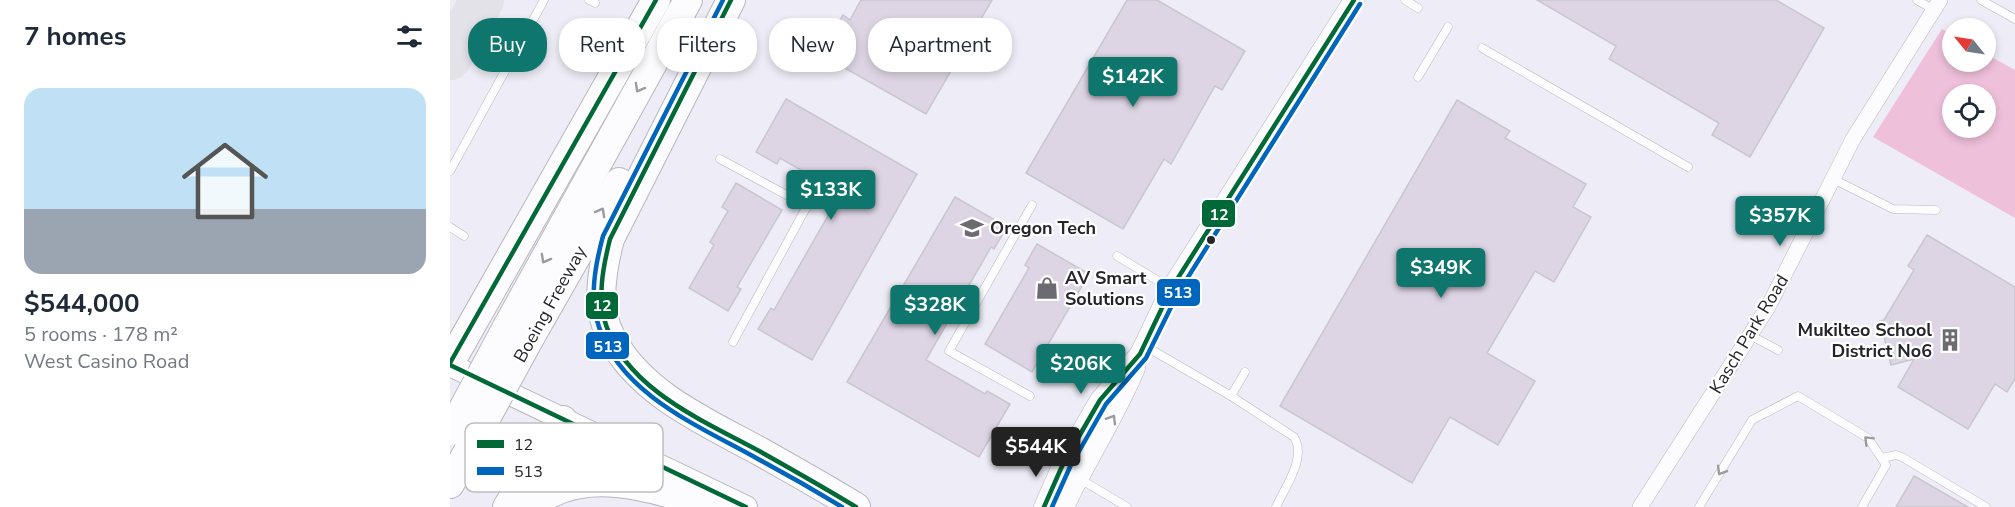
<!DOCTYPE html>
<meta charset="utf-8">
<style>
:root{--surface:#fff;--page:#f2f2f3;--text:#1f2937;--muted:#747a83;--accent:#0f766e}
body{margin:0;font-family:"Nunito Sans",sans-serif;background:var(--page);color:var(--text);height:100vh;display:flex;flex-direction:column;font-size:22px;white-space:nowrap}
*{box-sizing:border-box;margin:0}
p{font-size:20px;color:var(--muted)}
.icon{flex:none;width:33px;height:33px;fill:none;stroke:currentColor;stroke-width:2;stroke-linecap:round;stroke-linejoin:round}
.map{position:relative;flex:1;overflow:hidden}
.panel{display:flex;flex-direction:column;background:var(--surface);width:450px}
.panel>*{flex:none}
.top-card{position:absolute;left:18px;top:18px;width:570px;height:54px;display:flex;gap:12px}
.needle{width:39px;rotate:300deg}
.tools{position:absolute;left:1492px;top:18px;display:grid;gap:12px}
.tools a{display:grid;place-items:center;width:54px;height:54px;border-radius:50%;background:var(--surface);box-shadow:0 3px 9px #0003;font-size:30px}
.price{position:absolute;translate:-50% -51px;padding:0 14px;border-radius:6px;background:var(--accent);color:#fff;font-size:20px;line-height:39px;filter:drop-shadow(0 2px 3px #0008)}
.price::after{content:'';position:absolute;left:50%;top:36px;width:18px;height:14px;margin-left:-9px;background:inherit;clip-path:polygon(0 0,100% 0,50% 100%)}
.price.on{background:#222;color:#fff}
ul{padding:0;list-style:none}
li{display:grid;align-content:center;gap:12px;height:318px;padding:0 24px}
li span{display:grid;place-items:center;height:186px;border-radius:18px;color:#555}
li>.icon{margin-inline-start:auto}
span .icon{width:108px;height:108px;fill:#fffc;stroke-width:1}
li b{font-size:26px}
h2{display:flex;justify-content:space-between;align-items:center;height:72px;padding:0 24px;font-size:26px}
.pill{padding:0 21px;border-radius:24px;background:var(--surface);box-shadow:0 3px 9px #0003;font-size:21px;line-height:54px}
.pill.on{background:var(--accent);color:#fff}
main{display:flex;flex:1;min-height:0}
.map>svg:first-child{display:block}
.forest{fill:#efc0da;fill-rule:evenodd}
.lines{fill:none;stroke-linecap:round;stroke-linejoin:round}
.taxiway{stroke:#e2e2e8;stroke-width:44}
.building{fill:#ded5e4;stroke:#c9c6cd;stroke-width:1.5}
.service-casing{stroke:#b8b7bf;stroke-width:9}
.minor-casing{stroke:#b8b7bf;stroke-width:16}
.tertiary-casing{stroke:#b8b7bf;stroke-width:21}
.secondary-casing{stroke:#b8b7bf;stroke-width:24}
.motorway-casing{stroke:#b8b7bf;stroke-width:30}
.service{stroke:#fcfcfe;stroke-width:8}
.minor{stroke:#fcfcfe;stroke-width:15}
.tertiary{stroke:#fcfcfe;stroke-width:20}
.secondary{stroke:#fcfcfe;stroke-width:22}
.motorway{stroke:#fcfcfe;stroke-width:28}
.motorway-bridge-casing{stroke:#b8b7bf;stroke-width:30;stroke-linecap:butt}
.motorway-bridge{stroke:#fcfcfe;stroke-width:28}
.bus-1-casing{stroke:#fff;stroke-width:9}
.bus-2-casing{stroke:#fff;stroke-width:9}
.bus-1{stroke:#006937;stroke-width:4.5}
.bus-2{stroke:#0065bd;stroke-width:4.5}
.oneway{stroke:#9c9b9f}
.bus-dot{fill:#26252b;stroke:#fff;stroke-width:2}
.labels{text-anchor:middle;stroke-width:4.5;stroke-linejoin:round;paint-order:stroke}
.poi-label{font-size:18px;font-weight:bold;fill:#26252b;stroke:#fff;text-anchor:start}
.street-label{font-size:18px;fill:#26252b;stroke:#fff}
.key{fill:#fff;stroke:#bebebf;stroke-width:1.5}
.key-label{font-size:16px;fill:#26252b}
.line-badge{stroke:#fff;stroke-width:2}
.badge-label{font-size:16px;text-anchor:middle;font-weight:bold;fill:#fff}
</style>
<main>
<section class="panel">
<h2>7 homes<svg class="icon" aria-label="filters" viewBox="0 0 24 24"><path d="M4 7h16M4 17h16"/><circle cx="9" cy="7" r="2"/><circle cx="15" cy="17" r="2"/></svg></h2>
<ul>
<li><span style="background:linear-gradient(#bfe0f5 65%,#9aa5b1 0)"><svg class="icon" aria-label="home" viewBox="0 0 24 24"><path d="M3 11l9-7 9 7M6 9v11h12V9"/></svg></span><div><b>$544,000</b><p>5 rooms · 178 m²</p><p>West Casino Road</p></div></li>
</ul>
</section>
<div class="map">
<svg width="1565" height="507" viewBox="0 0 1565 507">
<rect width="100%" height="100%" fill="#eeedf7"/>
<path class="forest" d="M1492,29L1503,35V62H1536V54L1565,70V218L1423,137ZM1503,94H1536V128H1503Z"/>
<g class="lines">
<path class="taxiway" d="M0,58L32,0"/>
</g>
<g class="building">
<path d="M411,0H542L476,114L370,54L393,15L400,20Z"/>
<path d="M677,0H707L795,51L772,90L765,86L721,164L714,159L673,229L576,173Z"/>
<path d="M1087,0H1326L1374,28L1300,157L1262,135L1269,123L1159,59L1166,46Z"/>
<path d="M336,99L467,174L362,360L308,329L321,308L324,310L391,193L330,158L327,164L306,152Z"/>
<path d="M1007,100L1060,131L1055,138L1136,184L1123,207L1141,217L1104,282L1085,271L1037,353L1085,381L1048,445L1000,417L962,483L830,406Z"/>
<path d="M286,183L332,210L287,287L291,289L278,311L239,288L264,245L260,242L278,211L272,207Z"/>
<path d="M505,197L557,227L544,249L541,247L476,360L535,394L537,391L560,404L529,457L397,382Z"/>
<path d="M1477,235L1565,287V379L1557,392L1545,384L1518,429L1448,387L1464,359L1441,365L1430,321L1434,320L1464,270L1458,266Z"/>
<path d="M587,244L639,274L582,372L535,344L579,268L575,265Z"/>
<path d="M1464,476L1518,507H1446Z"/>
</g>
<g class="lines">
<g class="service-casing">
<g id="service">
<path d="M139,0L145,3"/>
<path d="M955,0L968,8"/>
<path d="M1467,0L1484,10"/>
<path d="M1531,0L1565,19"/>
<path d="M1032,48L1238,167"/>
<path d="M968,77L998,27"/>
<path d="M270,159L357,206L283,342"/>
<path d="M0,171L94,0"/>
<path d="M1383,179L1443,209L1486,210"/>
<path d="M0,227L14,236"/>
<path d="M667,256L720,288"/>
<path d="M1300,335L1328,350"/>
<path d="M695,346L781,396L795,372"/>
<path d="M580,396L499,351L582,205"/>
<path d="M781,396L844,437C857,458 835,487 826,507"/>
<path d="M1432,458L1446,455L1452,457L1536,507"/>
<path d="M630,479L677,507"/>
<path d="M1249,507L1302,420L1348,396L1418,438L1436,465L1412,507"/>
</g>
</g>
<g class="minor-casing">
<path id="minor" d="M1190,507L1318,307L1403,139L1490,0"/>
</g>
<g class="tertiary-casing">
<g id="tertiary">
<path d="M594,507L613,464L650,400L690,354L721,289L904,0"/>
<path d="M614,507C636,459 665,417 685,368"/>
</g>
</g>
<g class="secondary-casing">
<path id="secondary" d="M0,365L296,507"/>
</g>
<g class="motorway-casing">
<g id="motorway">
<path d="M281,0L160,239C152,270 145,307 161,337C190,394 258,423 311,452C343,470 375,488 406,507"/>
<path d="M58,325L238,0"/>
<path d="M81,336L169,182"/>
<path d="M0,363L206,0"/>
<path d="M0,484L23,442"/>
<path d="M57,507L113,420"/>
<path d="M80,507C134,461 205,490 265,507"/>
</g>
</g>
<use href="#service" class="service"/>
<use href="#minor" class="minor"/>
<use href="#tertiary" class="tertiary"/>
<use href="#secondary" class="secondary"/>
<use href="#motorway" class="motorway"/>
<g class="motorway-bridge-casing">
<g id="motorway-bridge">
<path d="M1,431L58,325"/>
<path d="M23,442L81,336"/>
</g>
</g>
<use href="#motorway-bridge" class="motorway-bridge"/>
<g class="bus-1-casing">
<g id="bus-1">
<path d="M281,0L160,239C153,267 147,297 156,325C177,390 256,422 311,452C343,470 375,488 406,507"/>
<path d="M0,363L206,0"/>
<path d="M0,365L296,507"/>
<path d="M594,507L613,464L650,400L690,354L721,289L904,0"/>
</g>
</g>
<g class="bus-2-casing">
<g id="bus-2">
<path d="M273,0L153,236C145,266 139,298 149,327C171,395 251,427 308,459C336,474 364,490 392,507"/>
<path d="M602,507L620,467L656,404L696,358L728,293L910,4"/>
</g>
</g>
<use href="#bus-1" class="bus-1"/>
<use href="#bus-2" class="bus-2"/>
</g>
<defs><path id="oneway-chevron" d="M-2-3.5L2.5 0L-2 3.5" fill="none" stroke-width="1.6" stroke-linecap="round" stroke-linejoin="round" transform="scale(1.5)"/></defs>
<g class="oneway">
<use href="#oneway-chevron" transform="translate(189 88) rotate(119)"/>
<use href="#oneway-chevron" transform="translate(151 212) rotate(-61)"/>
<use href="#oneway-chevron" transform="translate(95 259) rotate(119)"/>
<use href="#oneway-chevron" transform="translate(662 419) rotate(-59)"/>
<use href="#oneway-chevron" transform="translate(1418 440) rotate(-135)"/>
<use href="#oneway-chevron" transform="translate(1271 471) rotate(121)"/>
</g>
<defs>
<g id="school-bare" transform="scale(1.8)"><path d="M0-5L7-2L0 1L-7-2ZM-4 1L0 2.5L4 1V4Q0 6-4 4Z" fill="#6c6b72" stroke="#fff" stroke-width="2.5" paint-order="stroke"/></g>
<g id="shop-bare" transform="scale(1.8)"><path d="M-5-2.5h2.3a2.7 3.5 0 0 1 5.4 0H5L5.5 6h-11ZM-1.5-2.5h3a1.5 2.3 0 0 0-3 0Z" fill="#6c6b72" stroke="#fff" stroke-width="2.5" paint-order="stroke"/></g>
<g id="building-bare" transform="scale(1.8)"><path d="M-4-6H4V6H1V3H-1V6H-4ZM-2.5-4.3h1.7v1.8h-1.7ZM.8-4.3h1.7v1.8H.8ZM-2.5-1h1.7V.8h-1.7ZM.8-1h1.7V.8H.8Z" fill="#6c6b72" stroke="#fff" stroke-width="2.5" paint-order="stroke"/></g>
</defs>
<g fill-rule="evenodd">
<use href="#school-bare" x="522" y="228"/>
<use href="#shop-bare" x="597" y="288"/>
<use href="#building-bare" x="1500" y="340"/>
</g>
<circle class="bus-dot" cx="761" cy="240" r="5"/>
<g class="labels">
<g class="poi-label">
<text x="540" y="234">Oregon Tech</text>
<text x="615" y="284">AV Smart<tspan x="615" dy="21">Solutions</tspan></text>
<text x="1482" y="336" text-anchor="end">Mukilteo School<tspan x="1482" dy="21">District No6</tspan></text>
</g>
<g class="street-label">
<text transform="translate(100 304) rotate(-61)" y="6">Boeing Freeway</text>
<text transform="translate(1299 334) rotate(-59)" y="6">Kasch Park Road</text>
</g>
</g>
<rect x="15" y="423" width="198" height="69" rx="9" class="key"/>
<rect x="27" y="440" width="27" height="8" fill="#006937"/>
<rect x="27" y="467" width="27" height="8" fill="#0065bd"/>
<g class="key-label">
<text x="64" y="450">12</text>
<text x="64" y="477">513</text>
</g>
<g class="line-badge">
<rect x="751" y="199" width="35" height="29" rx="6" fill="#006937"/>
<rect x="706" y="278" width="45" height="29" rx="6" fill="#0065bd"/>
<rect x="135" y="291" width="34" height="29" rx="6" fill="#006937"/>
<rect x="135" y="331" width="45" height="29" rx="6" fill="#0065bd"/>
</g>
<g class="badge-label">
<text x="769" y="220">12</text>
<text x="728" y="298">513</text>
<text x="152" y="311">12</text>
<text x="158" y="352">513</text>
</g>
</svg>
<div class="tools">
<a><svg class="needle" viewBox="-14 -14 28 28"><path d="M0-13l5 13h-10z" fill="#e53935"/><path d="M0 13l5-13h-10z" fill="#747a83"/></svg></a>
<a><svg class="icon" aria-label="locate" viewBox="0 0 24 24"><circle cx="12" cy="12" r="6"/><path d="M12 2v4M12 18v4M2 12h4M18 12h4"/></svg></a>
</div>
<b class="price" style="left:683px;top:108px">$142K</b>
<b class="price" style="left:381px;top:221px">$133K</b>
<b class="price" style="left:1330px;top:247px">$357K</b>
<b class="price" style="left:991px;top:299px">$349K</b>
<b class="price" style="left:485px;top:336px">$328K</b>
<b class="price" style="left:631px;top:395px">$206K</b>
<b class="price on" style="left:586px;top:478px">$544K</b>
<div class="top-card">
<a class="pill on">Buy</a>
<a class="pill">Rent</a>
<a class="pill">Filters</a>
<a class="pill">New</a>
<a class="pill">Apartment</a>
</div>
</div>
</main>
